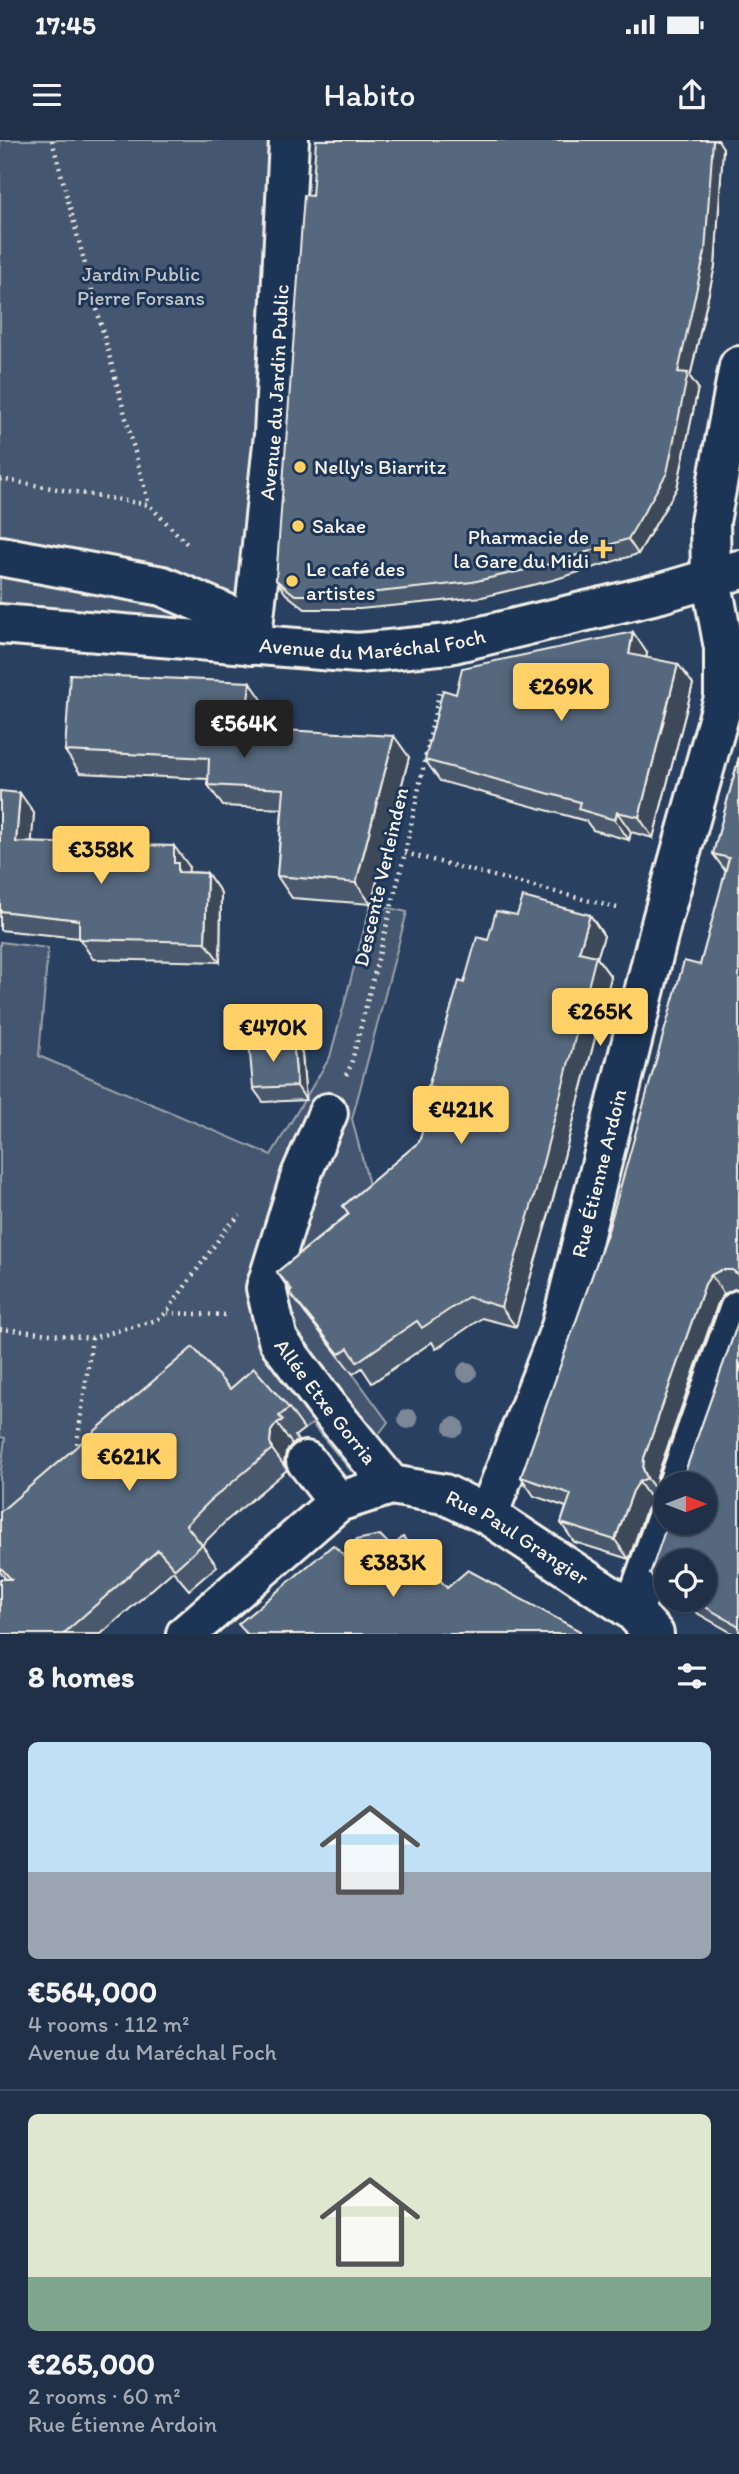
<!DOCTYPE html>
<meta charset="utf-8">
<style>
:root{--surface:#203048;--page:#28384f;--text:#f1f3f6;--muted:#a2a9b4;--line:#3d4b60;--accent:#ffd166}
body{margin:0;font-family:Itim,sans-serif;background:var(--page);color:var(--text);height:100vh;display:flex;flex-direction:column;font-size:26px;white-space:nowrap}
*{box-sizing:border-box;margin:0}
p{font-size:23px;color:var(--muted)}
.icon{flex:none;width:38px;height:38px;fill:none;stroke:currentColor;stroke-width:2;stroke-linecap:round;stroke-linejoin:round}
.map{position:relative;height:1494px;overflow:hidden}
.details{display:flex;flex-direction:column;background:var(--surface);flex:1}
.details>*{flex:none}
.needle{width:46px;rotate:90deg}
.controls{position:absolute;left:654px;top:1332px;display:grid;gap:14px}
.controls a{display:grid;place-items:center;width:63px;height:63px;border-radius:50%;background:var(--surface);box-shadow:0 2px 5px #0004,0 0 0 2px var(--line);font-size:35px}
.price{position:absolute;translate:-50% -60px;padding:0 16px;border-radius:7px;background:var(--accent);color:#111;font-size:23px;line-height:46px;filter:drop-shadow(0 2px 4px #0008)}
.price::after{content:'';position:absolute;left:50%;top:42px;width:21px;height:16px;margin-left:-10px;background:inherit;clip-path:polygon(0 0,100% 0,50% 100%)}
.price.current{background:#222;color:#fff}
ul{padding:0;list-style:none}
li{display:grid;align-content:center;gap:14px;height:371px;padding:0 28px}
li+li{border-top:2px solid var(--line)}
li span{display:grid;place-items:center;height:217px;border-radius:10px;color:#555}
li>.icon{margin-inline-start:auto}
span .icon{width:126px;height:126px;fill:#fffc;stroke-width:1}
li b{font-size:30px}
h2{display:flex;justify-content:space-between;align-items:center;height:84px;padding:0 28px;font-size:30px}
.status{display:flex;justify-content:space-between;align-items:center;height:49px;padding:0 35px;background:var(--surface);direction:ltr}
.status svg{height:19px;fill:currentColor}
header{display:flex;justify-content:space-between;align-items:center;height:91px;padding:0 28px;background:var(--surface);font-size:32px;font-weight:600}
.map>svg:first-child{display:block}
.green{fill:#445771;stroke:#9ca4ac;stroke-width:2}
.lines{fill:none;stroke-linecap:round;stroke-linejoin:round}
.minor-casing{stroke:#f4f1e8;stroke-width:44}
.path{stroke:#f4f1e8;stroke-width:4.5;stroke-dasharray:2 5;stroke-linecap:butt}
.minor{stroke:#1d3557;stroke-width:38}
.tree{fill:#7c8897}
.wall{fill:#4a596c;stroke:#f4f1e8;stroke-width:2}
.shaded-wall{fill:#3c4858;stroke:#f4f1e8;stroke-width:2}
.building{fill:#56677d;stroke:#f4f1e8;stroke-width:2}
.poi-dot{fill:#ffd166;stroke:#1d3557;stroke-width:2.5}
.labels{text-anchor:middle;stroke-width:6;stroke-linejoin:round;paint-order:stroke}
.park-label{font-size:21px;fill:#bfc3c4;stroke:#1d3557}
.street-label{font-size:21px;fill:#f4f1e8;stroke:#1d3557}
.poi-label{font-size:21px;fill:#f4f1e8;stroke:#1d3557;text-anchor:start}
</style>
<div class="status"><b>17:45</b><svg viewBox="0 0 49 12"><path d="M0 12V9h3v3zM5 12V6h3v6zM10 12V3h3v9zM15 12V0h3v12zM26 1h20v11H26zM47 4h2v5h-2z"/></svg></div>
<header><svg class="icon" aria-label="menu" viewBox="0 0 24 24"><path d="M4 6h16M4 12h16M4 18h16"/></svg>Habito<svg class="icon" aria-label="share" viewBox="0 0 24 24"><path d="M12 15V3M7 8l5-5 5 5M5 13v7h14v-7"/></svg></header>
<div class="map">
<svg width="739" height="1494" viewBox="0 0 739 1494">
<rect width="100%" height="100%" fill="#2a4060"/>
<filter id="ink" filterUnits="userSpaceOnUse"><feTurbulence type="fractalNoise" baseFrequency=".0143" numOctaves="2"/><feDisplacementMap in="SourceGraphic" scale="14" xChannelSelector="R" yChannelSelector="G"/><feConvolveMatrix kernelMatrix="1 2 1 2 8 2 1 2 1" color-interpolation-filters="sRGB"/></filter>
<g filter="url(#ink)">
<g class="green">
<path d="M0,0H289L251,505L0,484Z"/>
<path d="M371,764L407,772L352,979L374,1064L353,1234L388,1282L351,1331L312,1284L304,1289L269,1249L0,1399V1337L5,1298L0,1297V802L48,808L39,916L271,1015L330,917Z"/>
</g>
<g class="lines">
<g class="minor-casing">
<g id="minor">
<path d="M0,416L162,446L253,485"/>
<path id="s1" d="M0,484L358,513L449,504L661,453L739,430"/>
<path id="s2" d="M251,505L274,295L289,0"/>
<path id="s3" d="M328,973L301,1035L266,1148L278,1200L328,1267L391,1345"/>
<path d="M306,1321L338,1362"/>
<path d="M678,1344L739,1170"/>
<path id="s4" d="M488,1375L561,1187L662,780L724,558V508L711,438L710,382L739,226"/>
<path d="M633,1471L667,1377"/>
<path id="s5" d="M186,1494L338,1362L391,1345L444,1354L488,1375L633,1471L654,1494"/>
</g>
</g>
<g class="path">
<path d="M52,0L149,365"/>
<path d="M0,339L149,365L189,406"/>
<path d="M405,713L621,769"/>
<path d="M346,935L351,925L405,713L440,549"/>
<path d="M167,1173L228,1175"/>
<path d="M0,1189L92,1198L157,1180L166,1173L226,1089L240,1075"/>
<path d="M76,1311L92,1198"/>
</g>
<use href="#minor" class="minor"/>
</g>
<g class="tree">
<circle cx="467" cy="1232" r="10"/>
<circle cx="408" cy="1279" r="10"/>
<circle cx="454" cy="1287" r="10"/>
</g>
<g class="wall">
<path d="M723,8L715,126L690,237L698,248L677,348L638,414L553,440L482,457L360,469H305L286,454L276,440L312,56Z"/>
<path d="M647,513L646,518L693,544L653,698L631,692L629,700L593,690L586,681L440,641L425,620Z"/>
<path d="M265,564L262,589L409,617L371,764L292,758L277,736L282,669L223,666L208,645V639L80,633L65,611Z"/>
<path d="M739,617V1149H734L724,1154L718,1163L657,1337L656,1347L661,1357L652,1361L646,1370L629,1419L574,1402L561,1383L566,1367L534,1356L521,1337L608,1091L700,825L726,732L713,714Z"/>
<path d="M0,651L34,673L31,702L189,726L188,732L207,733L221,753L220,822L93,819L79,798L0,790Z"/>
<path d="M517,775H590L604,796L597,818L611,837L550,1070L516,1187L482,1178L436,1209L432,1202L372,1243L362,1228L353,1234L304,1172L277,1132L348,1074L343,1066L419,1002L434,955L428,947L464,843L488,800Z"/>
<path d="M293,899L302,913L306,960L263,962L253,948Z"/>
<path d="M739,1180V1494H734L674,1460H705L667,1421V1455L663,1453L650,1434L705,1382L680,1341L685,1332Z"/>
<path d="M230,1249L289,1268L304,1289L295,1296L298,1301L292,1304L286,1312L284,1323L287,1330L225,1382L202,1405L217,1426L189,1450L173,1431L101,1494H0L6,1439L0,1432V1372Z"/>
</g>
<g class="shaded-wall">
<path d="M713,0H718L723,8L715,126L690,237L698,248L677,348L638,414L628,399L678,232Z"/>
<path d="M633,492L647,513L643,534L629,514Z"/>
<path d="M678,524L693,544L653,698L639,677Z"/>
<path d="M250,542L265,564L260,610L245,588Z"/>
<path d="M394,596L409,617L371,764L356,743Z"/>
<path d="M20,653L34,673L30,722L16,702Z"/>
<path d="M617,672L631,692L629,700L615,680Z"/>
<path d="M174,706L189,726L188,737L178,732L174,723Z"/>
<path d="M207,733L221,753L220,822L205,802Z"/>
<path d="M590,775L604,796L597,818L611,837L550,1070L516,1187L501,1167L579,812Z"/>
<path d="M293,899L302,913L306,960L297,946Z"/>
<path d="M711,1135L724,1154L718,1163L657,1337L656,1347L661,1357L647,1338L643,1329L644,1318L705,1144Z"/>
<path d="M277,1283L292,1304L286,1312L284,1323L287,1330L272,1309L270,1302L271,1291Z"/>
<path d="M639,1342L652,1361L646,1370L629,1419L615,1400L633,1351Z"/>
</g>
<g class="building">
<path d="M316,0H713L705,112L678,232L688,233L667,333L628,399L543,426L472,442L350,455H295L276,440L304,55L312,56Z"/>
<path d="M633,492L629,514L678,524L639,677L617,672L615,680L578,669L580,662L425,620L443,550L456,554L462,528Z"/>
<path d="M70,534L250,542L245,588L394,596L356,743L277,736L284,649L208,645L209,618L65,611Z"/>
<path d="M739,617V1135L732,1130H721L711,1135L705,1144L644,1318L643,1329L647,1338L639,1342L633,1351L615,1400L561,1383L571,1354L521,1337L608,1091L684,821L700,825L729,718L713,714Z"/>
<path d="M0,651L20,653L16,702L174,706V723H178V732L207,733L205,802L79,799V780L0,771Z"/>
<path d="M523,757L590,775L579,812L596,816L536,1050L501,1167L468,1157L422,1188L417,1181L357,1222L348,1208L339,1214L289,1152L292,1150L277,1132L349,1074L343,1066L419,1002L436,949L428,947L459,841L464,843L477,797L488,800L496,771L517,775Z"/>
<path d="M293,899L297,946L253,948L249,902Z"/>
<path d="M739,1180V1486L693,1460H705V1421H667V1444L650,1434L668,1382H705V1344H674L680,1341L685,1332Z"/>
<path d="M193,1207L230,1249L254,1228L289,1268L279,1276L283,1280L277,1283L271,1291L270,1302L272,1309L210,1361L186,1385L202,1405L175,1429L158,1410L63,1494H0V1439H11L0,1427V1372Z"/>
<path d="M380,1395L392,1407L403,1397L447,1448L468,1430L580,1491V1494H247L238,1484L333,1405L345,1416L356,1400Z"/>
</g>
</g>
<g class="poi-dot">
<circle cx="300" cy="327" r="7"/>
<circle cx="298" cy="386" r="7"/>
<path d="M599.5 398.5h7v7h7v7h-7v7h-7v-7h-7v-7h7z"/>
<circle cx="292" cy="441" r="7"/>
</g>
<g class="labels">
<g class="park-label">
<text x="141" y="141">Jardin Public<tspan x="141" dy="24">Pierre Forsans</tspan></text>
</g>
<g class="street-label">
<text dy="7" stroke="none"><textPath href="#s2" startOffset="254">Avenue du Jardin Public</textPath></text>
<text dy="7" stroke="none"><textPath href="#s1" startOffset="374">Avenue du Maréchal Foch</textPath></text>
<text transform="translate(381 737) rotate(-77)" y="7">Descente Verleinden</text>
<text dy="7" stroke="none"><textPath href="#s4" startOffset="360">Rue Étienne Ardoin</textPath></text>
<text dy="7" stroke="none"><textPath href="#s3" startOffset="317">Allée Etxe Gorria</textPath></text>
<text dy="7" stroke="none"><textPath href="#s5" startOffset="396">Rue Paul Grangier</textPath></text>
</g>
<g class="poi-label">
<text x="314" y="334">Nelly's Biarritz</text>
<text x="312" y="393">Sakae</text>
<text x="589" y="404" text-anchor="end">Pharmacie de<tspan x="589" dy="24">la Gare du Midi</tspan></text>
<text x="306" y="436">Le café des<tspan x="306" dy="24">artistes</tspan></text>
</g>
</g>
</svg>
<div class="controls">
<a><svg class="needle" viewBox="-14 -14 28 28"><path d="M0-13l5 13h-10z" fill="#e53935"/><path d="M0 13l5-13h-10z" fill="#a2a9b4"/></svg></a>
<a><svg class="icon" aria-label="locate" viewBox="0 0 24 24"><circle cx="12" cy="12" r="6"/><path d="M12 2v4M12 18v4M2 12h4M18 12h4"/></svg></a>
</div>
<b class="price" style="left:561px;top:583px">€269K</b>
<b class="price current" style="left:244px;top:620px">€564K</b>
<b class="price" style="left:101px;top:746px">€358K</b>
<b class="price" style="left:600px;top:908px">€265K</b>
<b class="price" style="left:273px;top:924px">€470K</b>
<b class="price" style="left:461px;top:1006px">€421K</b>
<b class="price" style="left:129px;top:1353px">€621K</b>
<b class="price" style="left:393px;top:1459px">€383K</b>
</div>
<section class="details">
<h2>8 homes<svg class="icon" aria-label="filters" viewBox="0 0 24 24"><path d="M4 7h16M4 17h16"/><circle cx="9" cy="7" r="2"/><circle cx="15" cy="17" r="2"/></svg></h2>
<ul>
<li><span style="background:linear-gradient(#bfe0f5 60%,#9aa5b1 0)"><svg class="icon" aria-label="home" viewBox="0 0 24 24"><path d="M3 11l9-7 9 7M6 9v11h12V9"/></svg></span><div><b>€564,000</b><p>4 rooms · 112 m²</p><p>Avenue du Maréchal Foch</p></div></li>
<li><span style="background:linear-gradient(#dfe7d0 75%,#7fa58c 0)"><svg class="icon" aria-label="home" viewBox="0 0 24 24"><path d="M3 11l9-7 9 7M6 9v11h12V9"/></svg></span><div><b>€265,000</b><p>2 rooms · 60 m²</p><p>Rue Étienne Ardoin</p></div></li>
</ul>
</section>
